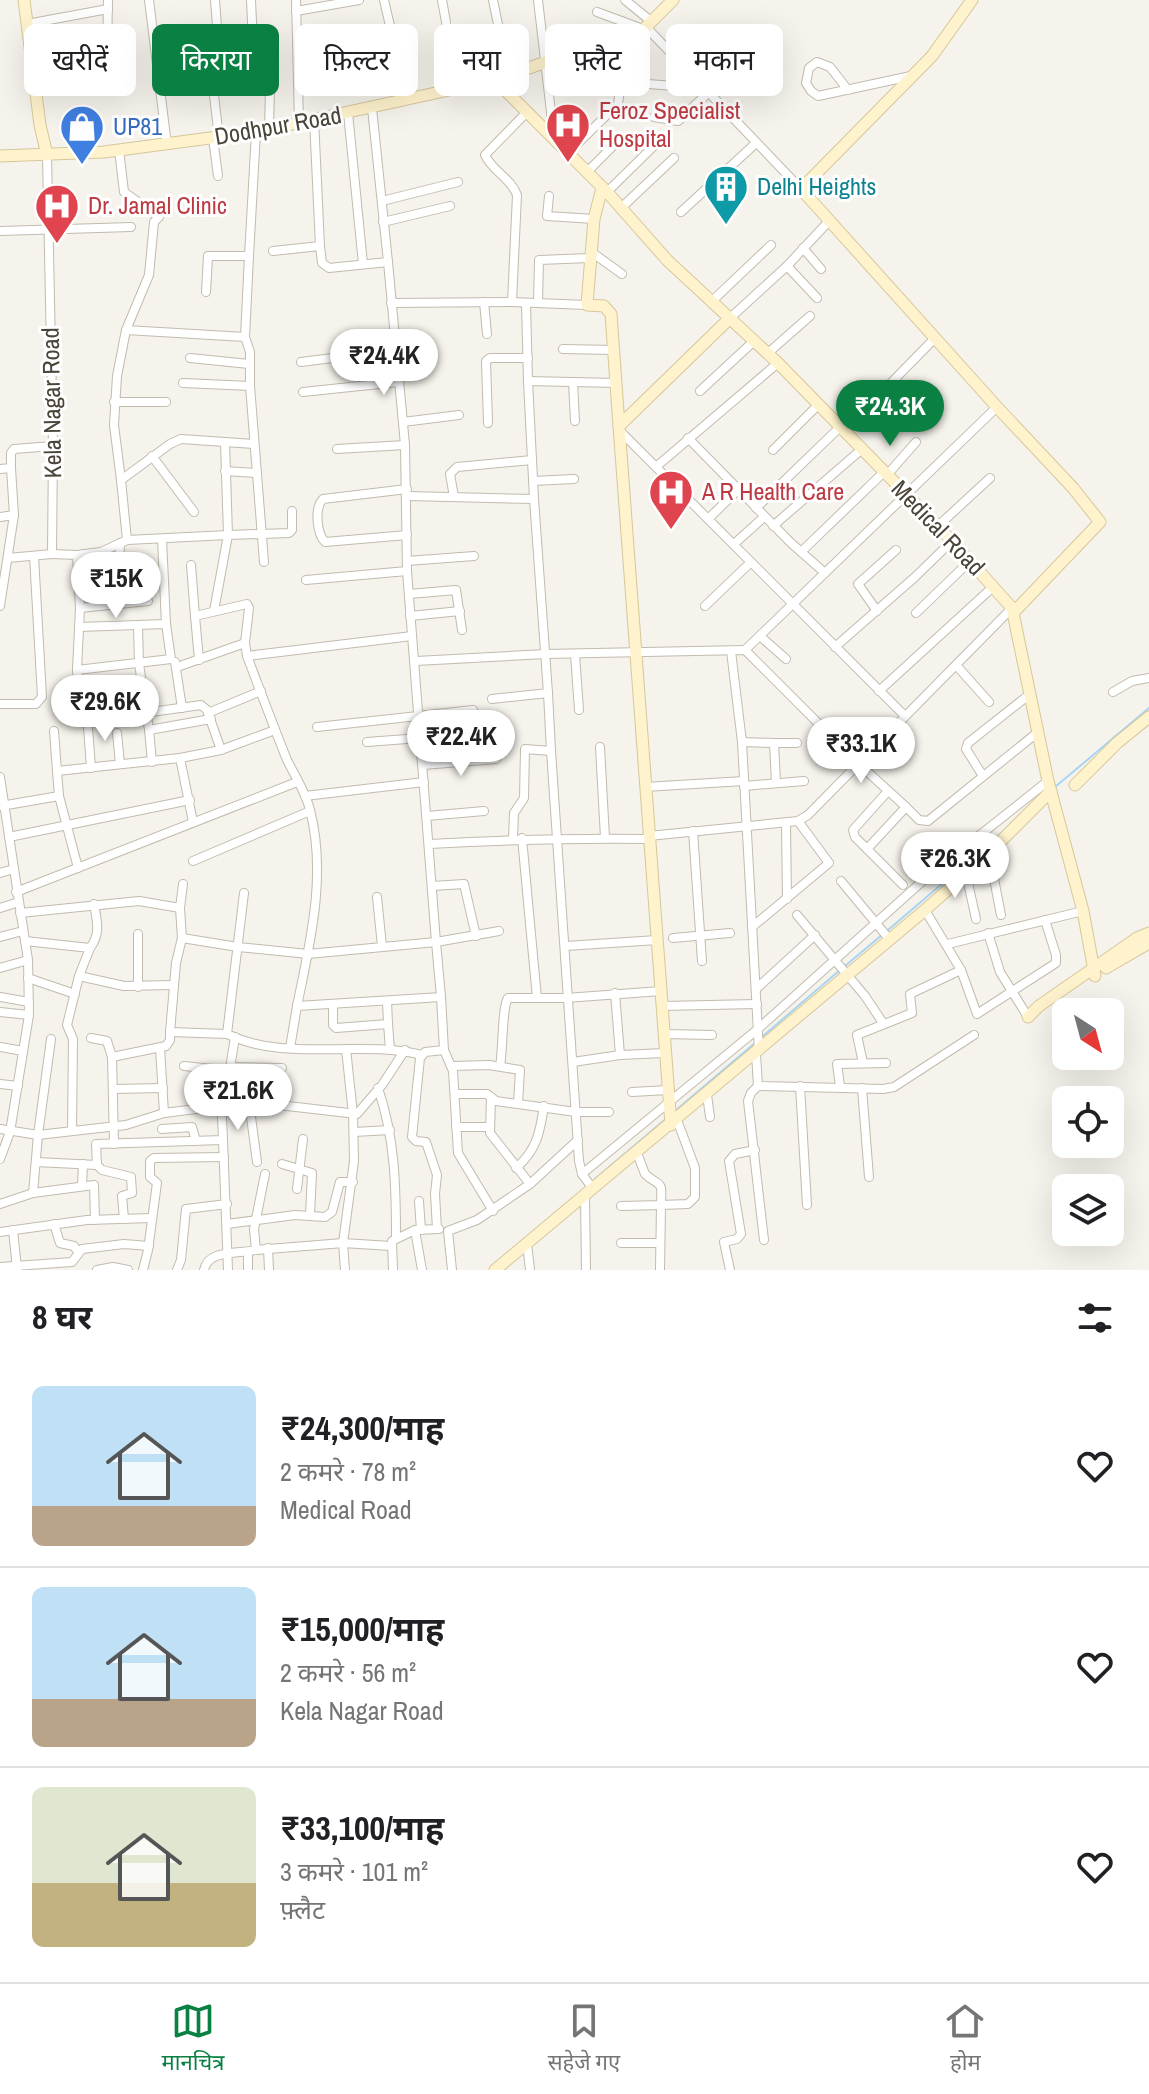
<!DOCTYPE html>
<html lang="hi">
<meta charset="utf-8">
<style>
:root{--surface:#fff;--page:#f6f6f6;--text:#202124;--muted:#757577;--line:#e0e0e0;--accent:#0b8043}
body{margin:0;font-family:"Archivo Narrow","Noto Sans Devanagari",sans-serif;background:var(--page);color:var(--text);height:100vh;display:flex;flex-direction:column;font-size:30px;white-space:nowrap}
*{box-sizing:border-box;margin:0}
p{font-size:26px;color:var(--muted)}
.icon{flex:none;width:44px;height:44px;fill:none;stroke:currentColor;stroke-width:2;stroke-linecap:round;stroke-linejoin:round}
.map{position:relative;height:1270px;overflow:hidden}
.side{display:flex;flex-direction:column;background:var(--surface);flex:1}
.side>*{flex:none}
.top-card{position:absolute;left:24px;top:24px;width:1102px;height:72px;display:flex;gap:16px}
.needle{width:52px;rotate:144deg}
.buttons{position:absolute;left:1052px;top:998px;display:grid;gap:16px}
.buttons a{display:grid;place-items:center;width:72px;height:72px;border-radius:12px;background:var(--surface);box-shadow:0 8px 32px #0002;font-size:40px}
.price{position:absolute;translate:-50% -68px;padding:0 18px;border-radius:28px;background:#fff;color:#222;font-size:26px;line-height:52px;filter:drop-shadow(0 2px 4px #0008)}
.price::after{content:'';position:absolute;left:50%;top:48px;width:24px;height:18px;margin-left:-12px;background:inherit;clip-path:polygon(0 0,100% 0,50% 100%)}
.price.on{background:var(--accent);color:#fff}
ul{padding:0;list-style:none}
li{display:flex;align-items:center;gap:24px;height:200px;padding:0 32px}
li+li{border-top:2px solid var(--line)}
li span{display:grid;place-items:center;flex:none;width:224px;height:160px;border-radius:12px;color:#555}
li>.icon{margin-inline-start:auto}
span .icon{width:96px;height:96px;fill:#fffc;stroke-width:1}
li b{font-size:34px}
h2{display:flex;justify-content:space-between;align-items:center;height:96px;padding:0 32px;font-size:34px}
.tag{padding:0 28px;border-radius:12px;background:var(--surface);box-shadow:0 8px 32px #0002;font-size:28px;line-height:72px}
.tag.on{background:var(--accent);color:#fff}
.menu{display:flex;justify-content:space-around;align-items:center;height:112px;border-top:2px solid var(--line);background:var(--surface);font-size:22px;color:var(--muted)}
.menu a{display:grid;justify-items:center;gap:4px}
.menu .on{color:var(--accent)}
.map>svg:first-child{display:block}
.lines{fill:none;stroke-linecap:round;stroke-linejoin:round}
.stream{stroke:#a9d4f2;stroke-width:2}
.street-casing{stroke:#c2bbae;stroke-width:10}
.secondary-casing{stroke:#d6c79b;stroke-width:13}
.street{stroke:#fff;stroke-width:8}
.secondary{stroke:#fff3cd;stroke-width:11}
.labels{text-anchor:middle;stroke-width:6;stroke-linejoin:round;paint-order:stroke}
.health-label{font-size:24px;fill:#be3a42;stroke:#fff;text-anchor:start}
.street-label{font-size:24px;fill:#4b4439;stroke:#fff}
.shop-label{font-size:24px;fill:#366cbe;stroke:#fff;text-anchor:start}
.culture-label{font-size:24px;fill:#0d838f;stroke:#fff;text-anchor:start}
</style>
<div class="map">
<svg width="1149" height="1270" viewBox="0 0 1149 1270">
<rect width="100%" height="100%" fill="#f6f3ec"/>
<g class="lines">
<g class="stream">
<path d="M1055,787L1149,708"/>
<path d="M888,930L1005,830"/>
<path d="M845,966L883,934"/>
<path d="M763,1036L840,970"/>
<path d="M675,1111L755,1043"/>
<path d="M595,1179L667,1118"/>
</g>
<g class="street-casing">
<g id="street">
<path d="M149,0L167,145"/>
<path d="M215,0L217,27"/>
<path d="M296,0L299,124"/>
<path d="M384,0L407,99"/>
<path d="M442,0L446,22"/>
<path d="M493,0L508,73"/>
<path d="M538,0L554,138"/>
<path d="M625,0L652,22"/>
<path d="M296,11L359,0"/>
<path d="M597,12L643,29"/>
<path d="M27,24L108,9"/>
<path d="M646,27L801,189"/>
<path d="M107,53L108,0"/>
<path d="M450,54L502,45"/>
<path d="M621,82L702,88"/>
<path d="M848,90L830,67L817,62L809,68L806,83L811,91L818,96L911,76"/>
<path d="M348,113L363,264"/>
<path d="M654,117L678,121L708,93"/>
<path d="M314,119L320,246"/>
<path d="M269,129L271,47"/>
<path d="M213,138L218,176"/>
<path d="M219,138L212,78L216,74L254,65L251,0"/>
<path d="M119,150L124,192L159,217L154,222L149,275L126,330L117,376L114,425L121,480L170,444L181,439L254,444"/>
<path d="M568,153L618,104L626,47"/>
<path d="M47,155L53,446L52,554L77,555L80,608L77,670L79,689L86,700L91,768"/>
<path d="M587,172L620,139"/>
<path d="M607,192L663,137"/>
<path d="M549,196L547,216L594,219"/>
<path d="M382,201L458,182"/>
<path d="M621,208L674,158"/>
<path d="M681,212L756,143"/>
<path d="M383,222L450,206"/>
<path d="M0,231L131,227"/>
<path d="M803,248L821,269"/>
<path d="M273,251L320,246L322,263L329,268L388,262L372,108"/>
<path d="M590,251L622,274"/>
<path d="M249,256L256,132"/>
<path d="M388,262L405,445L407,571L436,942L499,931"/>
<path d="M787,266L817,298"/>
<path d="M206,292L208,256H249L245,337"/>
<path d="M484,302L487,334"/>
<path d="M512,302L517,195C511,178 492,171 485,155L527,112"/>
<path d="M711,302L771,245"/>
<path d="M391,303L512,302L587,305"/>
<path d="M526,303L528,381"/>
<path d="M538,303L539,260L590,258"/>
<path d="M729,319L787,266L829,221"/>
<path d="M126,330L245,337L250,352V386"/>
<path d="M563,349L613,350"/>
<path d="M768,353L810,316"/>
<path d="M190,358L249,364"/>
<path d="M301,362L395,350"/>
<path d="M573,382L575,421"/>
<path d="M183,383L250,386L264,562"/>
<path d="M700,391L754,341"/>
<path d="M303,392L398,382"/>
<path d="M114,402H166"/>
<path d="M403,422L459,415"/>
<path d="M488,423L486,361L490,358H528"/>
<path d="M619,430L905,716"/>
<path d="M844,431L935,338"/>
<path d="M688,438L791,543L825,573"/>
<path d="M337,449L405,445"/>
<path d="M773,450L818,405"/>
<path d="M152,456L194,512"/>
<path d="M657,466L778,363"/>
<path d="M11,468L14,515"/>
<path d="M0,469L11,468V453L14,449L53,446"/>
<path d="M225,471L257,473"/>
<path d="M887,475L916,442"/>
<path d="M121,480L127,540"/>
<path d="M533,481L574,479"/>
<path d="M407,489L323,499C314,508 317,534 325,542L407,535"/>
<path d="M408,496L534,499L528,381L616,383"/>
<path d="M454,497L450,474L457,467L532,460"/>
<path d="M756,508L840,427"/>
<path d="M0,517L14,515L0,606"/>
<path d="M708,519L738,490"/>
<path d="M773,526L862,449"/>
<path d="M938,526L990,478"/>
<path d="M734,544L764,517"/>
<path d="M801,552L884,472"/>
<path d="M77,555L101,552L127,540L228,535L225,442"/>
<path d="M8,558L52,554"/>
<path d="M407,561L474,556"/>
<path d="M191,565L195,616"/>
<path d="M306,580L407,571"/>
<path d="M409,594L456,590L462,630"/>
<path d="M118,604L120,543"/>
<path d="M705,606L751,562"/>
<path d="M80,608L148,601"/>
<path d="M214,611L228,535L289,533L292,530V511"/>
<path d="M877,611L858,584L896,550"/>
<path d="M916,613L970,561"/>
<path d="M410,616L460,611"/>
<path d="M138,626L139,664L149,730"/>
<path d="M79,627L166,624L162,539"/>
<path d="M760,636L786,659"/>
<path d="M835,647L915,577L952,541"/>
<path d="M745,650L997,407"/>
<path d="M731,651L742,742L759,1051"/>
<path d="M575,654L579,710"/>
<path d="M247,656L412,636"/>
<path d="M199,660L195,616L247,604L249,608L245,643"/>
<path d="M416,661L545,654L745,650L859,764L906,807L867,849L903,885"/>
<path d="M175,662L182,708"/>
<path d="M956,665L989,702"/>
<path d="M177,667L245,643L247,656C260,690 273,725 287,760C295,776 306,793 310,810C327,875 310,943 297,1006"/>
<path d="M77,670L171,659L166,624"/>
<path d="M879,691L994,586"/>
<path d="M1113,692L1132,681L1149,678"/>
<path d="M492,699L548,693L534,499"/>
<path d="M0,704H36L42,697L34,556"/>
<path d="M208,713L261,691"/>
<path d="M87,721L201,705L207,710L221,750"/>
<path d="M317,727L473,710"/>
<path d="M54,731L57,771"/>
<path d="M117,733L120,764"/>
<path d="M367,742L420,738"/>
<path d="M742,742L774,743L776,783"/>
<path d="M774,743H797"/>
<path d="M600,747L605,838"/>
<path d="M551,751L579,1161L582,1174L593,1189"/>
<path d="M180,758L193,822"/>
<path d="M152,762L149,730L211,719"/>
<path d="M423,765L496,759"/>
<path d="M983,776L966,749L968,743L1030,694"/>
<path d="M0,777L28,960L29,1015L10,1132L0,1159"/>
<path d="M744,786L804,781"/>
<path d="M645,787L744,781"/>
<path d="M59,796L78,868"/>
<path d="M305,796L424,782"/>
<path d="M1,806L59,796L57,771L180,758L221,750L275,730"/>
<path d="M906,807L919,820L928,821L1038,732"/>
<path d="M427,816L484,811"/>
<path d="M786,824L787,899"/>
<path d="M693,831L702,961"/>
<path d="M649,836L798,821L808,815L1012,608"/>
<path d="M9,837L190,800"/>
<path d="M522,838L537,998"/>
<path d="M513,839L514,813L524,798L525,749L551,751L548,693"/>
<path d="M429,844C502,840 576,838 649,839"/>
<path d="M867,849L855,837L853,830L888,791"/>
<path d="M989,853L1001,915"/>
<path d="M193,861L310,811"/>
<path d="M0,873L14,869"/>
<path d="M966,874L976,919"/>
<path d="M841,881L890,940"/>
<path d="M432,886L464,884L476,936"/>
<path d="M16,892L297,782"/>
<path d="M244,893L227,1034C287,1063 359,1039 422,1055"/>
<path d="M377,897L382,946"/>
<path d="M0,908L19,902"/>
<path d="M180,908L182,938L176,963L170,1032L227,1034"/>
<path d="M925,910L961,970L977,1014L1056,963V955L1045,920"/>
<path d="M20,913L139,901L180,908L183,884"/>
<path d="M797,915L865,996L883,1023"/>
<path d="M752,927L829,863L798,821"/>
<path d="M988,933L1000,972L1028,1017"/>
<path d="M0,937L23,931"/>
<path d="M182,938L238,947L308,954L436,942L441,997L297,1006L290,1048"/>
<path d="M673,938L730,933"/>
<path d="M25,941L90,948L79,976L124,986L173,985"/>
<path d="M948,944L1083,911"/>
<path d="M566,946L657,940"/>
<path d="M90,948C101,934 97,921 94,904"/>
<path d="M0,968L28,960"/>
<path d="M28,978L75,994"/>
<path d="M138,987V934"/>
<path d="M756,989L815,935"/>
<path d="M615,993L620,1055"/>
<path d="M0,997L29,1002"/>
<path d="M333,1005V1025L336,1028L388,1024L387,1001"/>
<path d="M662,1006L757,1004"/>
<path d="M0,1012L29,1015"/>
<path d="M388,1024L390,1049"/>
<path d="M664,1034L712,1035"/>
<path d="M91,1038L107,1041L112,1057L114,1144"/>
<path d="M51,1039L38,1135L126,1125L164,1113L212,1107L227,1099L357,1114L382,1085L405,1050"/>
<path d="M0,1047L23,1051"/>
<path d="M160,1048L164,1113"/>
<path d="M346,1049L353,1114L354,1161L343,1243L391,1246"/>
<path d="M444,1050L453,1071L458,1153L493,1211"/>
<path d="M756,1054L758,1086L883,1089L894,1087L974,1035"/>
<path d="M112,1057L166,1046L170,1040V1032"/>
<path d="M573,1062L620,1055L665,1053"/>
<path d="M863,1063L857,1035L912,1013L910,994L961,970"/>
<path d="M184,1066L232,1071"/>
<path d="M452,1066L489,1065L520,1070L518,1103"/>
<path d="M500,1066C503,1051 502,1006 508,998H566L661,991"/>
<path d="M232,1067L282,1068"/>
<path d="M230,1083L272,1086"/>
<path d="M0,1084L18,1086"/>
<path d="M758,1086L751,1093L748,1101L764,1240"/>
<path d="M800,1086L807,1205"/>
<path d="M840,1086L837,1064L886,1063"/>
<path d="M378,1088C395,1138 396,1186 396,1238"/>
<path d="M862,1088L869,1177"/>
<path d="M114,1089L163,1088"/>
<path d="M632,1092L668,1090"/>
<path d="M456,1094H487L496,1101L576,1112H609"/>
<path d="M707,1095L710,1117"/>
<path d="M252,1102L251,1117L257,1162"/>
<path d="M271,1104L272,1068"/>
<path d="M456,1127H489"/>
<path d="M0,1129L38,1135L33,1193L94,1185L95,1220"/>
<path d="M162,1129L192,1127L196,1141"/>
<path d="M72,1131L73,1039L67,1025L79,976"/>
<path d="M354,1132L390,1130"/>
<path d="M223,1140L228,1270"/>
<path d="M36,1162L97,1165L96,1144L223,1140L222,1118L235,1037"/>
<path d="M282,1164L312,1173L310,1215"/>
<path d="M97,1165L102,1170L131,1177L132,1193L122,1196L124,1219"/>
<path d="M516,1168C537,1150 540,1132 544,1106"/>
<path d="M582,1174L759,1028L927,877L1048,781"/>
<path d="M530,1184L578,1140"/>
<path d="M82,1185L83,1164"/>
<path d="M297,1189L303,1139"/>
<path d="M585,1195L586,1270"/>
<path d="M419,1201L421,1230"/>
<path d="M0,1204L33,1193"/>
<path d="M621,1206L661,1205C662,1178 662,1189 645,1174L637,1153"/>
<path d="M54,1224L60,1243L74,1246L78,1252"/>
<path d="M227,1224L295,1215L325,1217L332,1212L340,1182H353"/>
<path d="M437,1229L435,1194L437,1175L426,1142L416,1141L412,1137L420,1058L425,1052L444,1050L441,997"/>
<path d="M13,1230L17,1269"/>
<path d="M415,1230L422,1270"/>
<path d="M0,1232L87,1220L152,1218"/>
<path d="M527,1243L530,1270"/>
<path d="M621,1243H660"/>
<path d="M268,1248L269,1270"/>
<path d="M256,1250L343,1243L345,1270"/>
<path d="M0,1267L72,1262L82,1249L124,1244L149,1246"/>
<path d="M97,1270L113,1267L128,1270"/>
<path d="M143,1270L148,1250L157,1183L150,1177V1161L154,1158L224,1157"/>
<path d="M177,1270L181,1260L186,1209L227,1204"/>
<path d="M204,1270C208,1249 239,1254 256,1250L254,1229L265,1174"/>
<path d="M248,1270V1252"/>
<path d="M393,1270L392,1241L415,1230L439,1229"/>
<path d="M452,1270L448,1231L477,1220L530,1184L490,1133L491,1097"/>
<path d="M660,1270L661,1205L688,1204L695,1197V1168L677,1120"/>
<path d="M730,1270L724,1242L737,1239L741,1234L729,1161L735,1154L755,1150"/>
</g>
</g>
<g class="secondary-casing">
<g id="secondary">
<path d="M24,0L40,125L47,155"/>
<path d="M972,0L932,56L801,189L997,407L1073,488L1100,522L1014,612"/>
<path d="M495,80L607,192L667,260L778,363L952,541L1012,608L1048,781L1083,911L1095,976"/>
<path d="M0,156L104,152L256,132L495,80L546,62L604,57L626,47L673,0"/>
<path d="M602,188L594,219L587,305L604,306L611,314L619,426"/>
<path d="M1075,785L1117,743L1149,717"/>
<path d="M1106,968L1149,943"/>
<path d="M1028,1017L1039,1006L1137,938L1149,933"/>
<path d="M671,1125L619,426L729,319"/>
<path d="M495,1270L925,910L989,853L1051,791"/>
</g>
</g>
<use href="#street" class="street"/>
<use href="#secondary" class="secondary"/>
</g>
<defs>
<g id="hospital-pin" transform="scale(2.3)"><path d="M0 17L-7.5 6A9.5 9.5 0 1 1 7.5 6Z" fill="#e0444e" stroke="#fff"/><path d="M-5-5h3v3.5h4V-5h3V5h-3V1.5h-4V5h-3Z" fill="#fff"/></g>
<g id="shop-pin" transform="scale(2.3)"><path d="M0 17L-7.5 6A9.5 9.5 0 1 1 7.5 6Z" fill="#3f7fe0" stroke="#fff"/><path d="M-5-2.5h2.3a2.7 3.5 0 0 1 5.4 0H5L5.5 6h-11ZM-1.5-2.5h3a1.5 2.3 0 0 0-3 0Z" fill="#fff"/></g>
<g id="building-pin" transform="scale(2.3)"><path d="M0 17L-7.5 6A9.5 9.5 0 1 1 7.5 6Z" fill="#0f9aa8" stroke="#fff"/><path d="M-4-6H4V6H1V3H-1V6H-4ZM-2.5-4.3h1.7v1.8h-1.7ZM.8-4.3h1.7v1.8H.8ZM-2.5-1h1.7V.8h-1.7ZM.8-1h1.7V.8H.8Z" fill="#fff"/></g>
</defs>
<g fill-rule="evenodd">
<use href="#hospital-pin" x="568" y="125"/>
<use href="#shop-pin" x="82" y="127"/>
<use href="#building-pin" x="726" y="187"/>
<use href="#hospital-pin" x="57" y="206"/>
<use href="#hospital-pin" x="671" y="492"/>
</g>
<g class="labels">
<g class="health-label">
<text x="599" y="119">Feroz Specialist<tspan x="599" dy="28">Hospital</tspan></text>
<text x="88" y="214">Dr. Jamal Clinic</text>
<text x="702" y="500">A R Health Care</text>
</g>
<g class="street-label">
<text transform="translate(278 126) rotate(-10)" y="8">Dodhpur Road</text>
<text transform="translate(52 403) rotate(-91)" y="8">Kela Nagar Road</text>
<text transform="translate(938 528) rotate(46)" y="8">Medical Road</text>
</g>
<g class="shop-label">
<text x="113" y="135">UP81</text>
</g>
<g class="culture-label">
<text x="757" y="195">Delhi Heights</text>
</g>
</g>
</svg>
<div class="buttons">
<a><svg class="needle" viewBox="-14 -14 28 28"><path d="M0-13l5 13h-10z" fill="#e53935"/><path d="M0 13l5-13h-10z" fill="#757577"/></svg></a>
<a><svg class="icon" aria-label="locate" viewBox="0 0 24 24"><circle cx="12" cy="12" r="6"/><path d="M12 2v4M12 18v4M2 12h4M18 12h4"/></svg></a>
<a><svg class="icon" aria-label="layers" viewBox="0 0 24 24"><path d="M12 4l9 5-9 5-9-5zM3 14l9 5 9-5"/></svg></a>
</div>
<b class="price" style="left:384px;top:397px">₹24.4K</b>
<b class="price on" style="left:890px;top:448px">₹24.3K</b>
<b class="price" style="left:116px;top:620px">₹15K</b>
<b class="price" style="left:105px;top:743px">₹29.6K</b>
<b class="price" style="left:461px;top:778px">₹22.4K</b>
<b class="price" style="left:861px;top:785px">₹33.1K</b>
<b class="price" style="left:955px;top:900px">₹26.3K</b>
<b class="price" style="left:238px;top:1132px">₹21.6K</b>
<div class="top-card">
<a class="tag">खरीदें</a>
<a class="tag on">किराया</a>
<a class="tag">फ़िल्टर</a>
<a class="tag">नया</a>
<a class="tag">फ़्लैट</a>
<a class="tag">मकान</a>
</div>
</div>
<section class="side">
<h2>8 घर<svg class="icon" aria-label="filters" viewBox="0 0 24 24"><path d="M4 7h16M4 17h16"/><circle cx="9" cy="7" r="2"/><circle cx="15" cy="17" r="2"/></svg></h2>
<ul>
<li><span style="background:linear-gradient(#bfe0f5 75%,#b9a48a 0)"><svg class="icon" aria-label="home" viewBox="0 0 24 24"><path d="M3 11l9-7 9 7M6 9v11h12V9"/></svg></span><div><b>₹24,300/माह</b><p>2 कमरे · 78 m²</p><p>Medical Road</p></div><svg class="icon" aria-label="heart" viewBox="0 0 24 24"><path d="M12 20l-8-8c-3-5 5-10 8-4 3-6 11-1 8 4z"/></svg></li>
<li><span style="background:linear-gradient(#bfe0f5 70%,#b9a48a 0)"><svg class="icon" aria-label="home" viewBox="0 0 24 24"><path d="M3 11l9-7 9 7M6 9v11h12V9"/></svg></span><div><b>₹15,000/माह</b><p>2 कमरे · 56 m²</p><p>Kela Nagar Road</p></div><svg class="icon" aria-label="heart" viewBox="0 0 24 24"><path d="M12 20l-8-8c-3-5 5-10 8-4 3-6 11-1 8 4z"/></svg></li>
<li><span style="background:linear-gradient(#dfe7d0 60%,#c2b280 0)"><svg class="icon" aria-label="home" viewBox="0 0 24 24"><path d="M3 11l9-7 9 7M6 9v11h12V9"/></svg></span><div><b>₹33,100/माह</b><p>3 कमरे · 101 m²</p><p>फ़्लैट</p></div><svg class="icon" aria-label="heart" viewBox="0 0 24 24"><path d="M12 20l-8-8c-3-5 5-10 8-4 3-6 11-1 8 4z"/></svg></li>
</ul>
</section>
<nav class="menu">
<a class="on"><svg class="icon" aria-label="map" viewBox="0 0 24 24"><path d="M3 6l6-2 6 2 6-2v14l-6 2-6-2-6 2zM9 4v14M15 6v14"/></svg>मानचित्र</a>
<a><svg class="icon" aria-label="saved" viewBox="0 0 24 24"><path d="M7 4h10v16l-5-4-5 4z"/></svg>सहेजे गए</a>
<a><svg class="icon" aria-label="home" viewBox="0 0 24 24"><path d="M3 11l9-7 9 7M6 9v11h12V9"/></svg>होम</a>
</nav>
